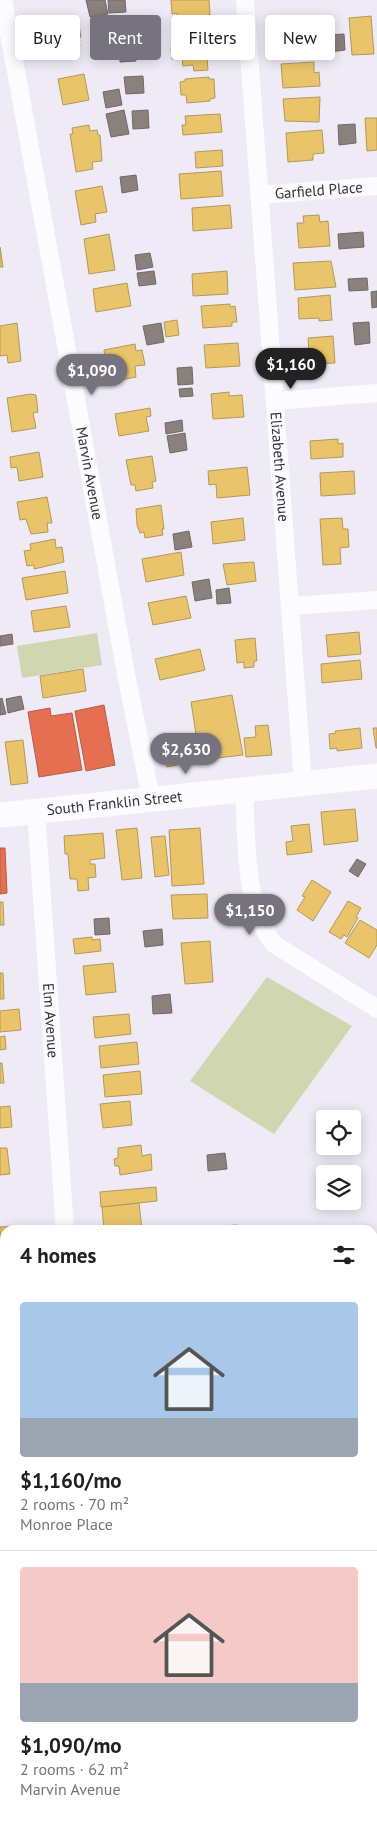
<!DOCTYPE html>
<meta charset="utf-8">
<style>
:root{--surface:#fff;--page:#f6f6f6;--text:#202124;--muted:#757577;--line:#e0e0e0;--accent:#76727e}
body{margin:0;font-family:"PT Sans",sans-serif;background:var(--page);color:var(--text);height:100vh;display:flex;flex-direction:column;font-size:19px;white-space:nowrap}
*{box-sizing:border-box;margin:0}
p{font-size:16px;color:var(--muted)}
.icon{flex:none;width:28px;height:28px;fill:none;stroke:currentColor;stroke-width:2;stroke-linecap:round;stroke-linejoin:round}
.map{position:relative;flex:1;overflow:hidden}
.panel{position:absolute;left:0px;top:1225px;width:378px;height:600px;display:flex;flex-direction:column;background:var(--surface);border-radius:15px 15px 0 0;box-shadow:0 2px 12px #0003}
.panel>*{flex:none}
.banner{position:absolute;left:15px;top:15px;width:348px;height:45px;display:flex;gap:10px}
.buttons{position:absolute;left:316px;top:1110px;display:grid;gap:10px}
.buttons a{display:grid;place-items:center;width:45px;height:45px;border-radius:5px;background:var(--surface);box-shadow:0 2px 12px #0003;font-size:25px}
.price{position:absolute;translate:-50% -42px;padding:0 11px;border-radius:18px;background:var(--accent);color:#fff;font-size:16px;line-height:32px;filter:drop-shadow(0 1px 2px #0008)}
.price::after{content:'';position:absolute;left:50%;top:30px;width:15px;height:11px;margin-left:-8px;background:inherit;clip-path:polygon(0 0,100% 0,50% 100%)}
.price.selected{background:#222;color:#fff}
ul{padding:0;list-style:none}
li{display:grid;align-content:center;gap:10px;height:265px;padding:0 20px}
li+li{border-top:1px solid var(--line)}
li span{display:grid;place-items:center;height:155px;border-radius:5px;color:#555}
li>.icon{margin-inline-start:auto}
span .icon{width:90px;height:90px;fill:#fffc;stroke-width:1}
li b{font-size:21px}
h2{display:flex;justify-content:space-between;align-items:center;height:60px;padding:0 20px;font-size:21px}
.pill{padding:0 18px;border-radius:5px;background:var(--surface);box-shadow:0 2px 12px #0003;font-size:18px;line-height:45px}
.pill.selected{background:var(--accent);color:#fff}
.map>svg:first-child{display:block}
.green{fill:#d0d6b0}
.homes{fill:#e9c46a;stroke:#b3985d}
.shops{fill:#e76f51;stroke:#b25c4b}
.industry{fill:#8a817c;stroke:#716969}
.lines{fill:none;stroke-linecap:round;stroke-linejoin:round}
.street{stroke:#fcfcfe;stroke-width:18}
.secondary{stroke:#fcfcfe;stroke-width:25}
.labels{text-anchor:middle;stroke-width:5;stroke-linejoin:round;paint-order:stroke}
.street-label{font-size:15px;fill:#36313e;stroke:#ede6fb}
</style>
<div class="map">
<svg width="377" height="1825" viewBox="0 0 377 1825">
<rect width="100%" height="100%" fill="#eeebf6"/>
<g class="green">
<path d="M97,633L102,665L22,678L17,646Z"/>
<path d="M267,977L352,1026L274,1134L190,1081Z"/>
<path d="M373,1460L377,1463V1691L373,1697Z"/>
</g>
<g class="homes">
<path d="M171,0H209L210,15L177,19V13L172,14Z"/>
<path d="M371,16L374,54L352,55L349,18Z"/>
<path d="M78,20L81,37L78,38L80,46L72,47L74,54L58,57L56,47L52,48L47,26Z"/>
<path d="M310,22L311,46L281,48L280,24Z"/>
<path d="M206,44L208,70L194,71L193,65L183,66L182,58L172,59L171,47Z"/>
<path d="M314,62V73L319,72L320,86L283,88L281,64Z"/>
<path d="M84,74L89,100L63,105L58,79Z"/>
<path d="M209,77V79H214L215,98L210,99V101L187,103L186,95H181L180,82L185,81V79Z"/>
<path d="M320,97L319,122L285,121L283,99Z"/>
<path d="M220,114L222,132L183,135L182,125H186L185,116Z"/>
<path d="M365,118H377V150L367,151Z"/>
<path d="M89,125L90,131L97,130L98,135H100L102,161L92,162L93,169L76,172L70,134H73L72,128Z"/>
<path d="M322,130L324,153L313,154V160L288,162L286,133Z"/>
<path d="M222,150L223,166L196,168L195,152Z"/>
<path d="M221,171L223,196L181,199L179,174Z"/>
<path d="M102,186L107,212L95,214L96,222L81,225L75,191Z"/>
<path d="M230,205L232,228L193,231L192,208Z"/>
<path d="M319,215L320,222L328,221L330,246L299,248L297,223H304L303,216Z"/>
<path d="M109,234L115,270L89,274L84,239Z"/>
<path d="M0,247L3,267H0Z"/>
<path d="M331,261L336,287L295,290L293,263Z"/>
<path d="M227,271L228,294L193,296L192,274Z"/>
<path d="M127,283L131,306L96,312L93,289Z"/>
<path d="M330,295L332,320L319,321V318L299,319L298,298Z"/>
<path d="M230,304V307L235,306L237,322H232V326L203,328L201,306Z"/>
<path d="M177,320L179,335L166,337L164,322Z"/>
<path d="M17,323L21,361L8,363L7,355L0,356V326Z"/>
<path d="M333,336L335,363L310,364L308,338Z"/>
<path d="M238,343L240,366L206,368L204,345Z"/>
<path d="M135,344L136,351L142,350L145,365L135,366L136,377L115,381L114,370L107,372L104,350Z"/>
<path d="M229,392V396L242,395L244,417L213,419L211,394Z"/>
<path d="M30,394L36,395L38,412L33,413L36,428L12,432L7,398Z"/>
<path d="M150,408L151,416L146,417L149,431L119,436L115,414Z"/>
<path d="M338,439V444L343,443V457L311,459L310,441Z"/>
<path d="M39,452L43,477L19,481L17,467L11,468L10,457Z"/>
<path d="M152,456L156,481L152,482L153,488L136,491L135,485H131L126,460Z"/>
<path d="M247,467L250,495L217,498L216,484L209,485L208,471Z"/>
<path d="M354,471L355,494L321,496L320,473Z"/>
<path d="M47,497L52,523H47L48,532L31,534L26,519L20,520L17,502Z"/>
<path d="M161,505L164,529H162L163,535L145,538L144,532L140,533L137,525L136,509Z"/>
<path d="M243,518L245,540L213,544L211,522Z"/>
<path d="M342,518L343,529H348L349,547L340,548L341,564L323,565L320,519Z"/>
<path d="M55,539L56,548L62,547L64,562L34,569V565L27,566L24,551L31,550L30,544Z"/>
<path d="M181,552L184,575L146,582L142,559Z"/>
<path d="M254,562L256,581L227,585L223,564Z"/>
<path d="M65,571L68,593L26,600L22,578Z"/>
<path d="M186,596L191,618L153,625L148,603Z"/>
<path d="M66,606L70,627L34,632L31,611Z"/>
<path d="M359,632L361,654L328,657L326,635Z"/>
<path d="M255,638L257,661H254V667L244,668V662L237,663L235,640Z"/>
<path d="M200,649L205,670L160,680L155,659Z"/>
<path d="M360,660L362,679L322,683L321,664Z"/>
<path d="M83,669L86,691L43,698L40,676Z"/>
<path d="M232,695L243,755L200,760L191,702Z"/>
<path d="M268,725L272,755L246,757L244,738L256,737L255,726Z"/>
<path d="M360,728L362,748L337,751V748L330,749L329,734L336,733L335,731Z"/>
<path d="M373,728H377V748H376Z"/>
<path d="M175,735L176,741L184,739L187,750L192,748L195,761L167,767L161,737Z"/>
<path d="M23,740L28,783L11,785L5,742Z"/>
<path d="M355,809L358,841L324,845L321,812Z"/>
<path d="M309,824L312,852L287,855L286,842L293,841L291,826Z"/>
<path d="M137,828L142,878L122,880L116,830Z"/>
<path d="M200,828L204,884L172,886L169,830Z"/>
<path d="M103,833L105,858L90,860V864H95L96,877L88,878L89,890L78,891L77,879H70L68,854H65L64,836Z"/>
<path d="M165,836L169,875L155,877L151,837Z"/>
<path d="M312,880L331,892L313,921L297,910L305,897L302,896Z"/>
<path d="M207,894L208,918L173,919L171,895Z"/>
<path d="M348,901L361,908L356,917L358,918L347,937L344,935L341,939L329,932Z"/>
<path d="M0,902H3L4,925H0Z"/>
<path d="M360,920L377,930V945L369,958L345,943Z"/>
<path d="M92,937V940L100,939L101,951L75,954L73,939Z"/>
<path d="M210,941L213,982L185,984L181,943Z"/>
<path d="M113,963L116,992L86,995L83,966Z"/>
<path d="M0,973H3L4,999H0Z"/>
<path d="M19,1009L21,1030L0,1032V1011Z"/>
<path d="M129,1014L131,1034L95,1038L93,1017Z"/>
<path d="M5,1036L6,1049L0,1050V1037Z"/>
<path d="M137,1042L139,1064L101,1068L99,1046Z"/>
<path d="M0,1063H2L4,1083H0Z"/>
<path d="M140,1071L142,1094L105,1097L103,1075Z"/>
<path d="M130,1101L132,1125L103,1128L100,1104Z"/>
<path d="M10,1106L12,1127L0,1128V1107Z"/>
<path d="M141,1145L142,1156L151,1154L152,1170L120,1175L119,1166H115L114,1159L118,1158V1148Z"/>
<path d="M0,1148H7L10,1174L0,1175Z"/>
<path d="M156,1187L157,1201L101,1207L100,1192Z"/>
<path d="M139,1203L142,1230H104L102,1207Z"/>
<path d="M237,1225L238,1230H205V1227Z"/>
<path d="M20,1226L21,1230H5V1253H0V1227Z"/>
<rect x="372" y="1273" width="5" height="24"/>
<path d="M3,1307H5V1333Z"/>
<path d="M0,1415V1417L5,1416V1441L0,1440Z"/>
<path d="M0,1688L5,1689V1713H0Z"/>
<path d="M372,1792L377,1795V1816L372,1813Z"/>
<path d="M7,1820H29L30,1825H7Z"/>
<path d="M41,1820H64V1825H42Z"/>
<rect x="82" y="1820" width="32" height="5"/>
<path d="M127,1820H140V1824L127,1825Z"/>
<path d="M344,1820H371L377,1825H350Z"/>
</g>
<g class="shops">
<path d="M104,705L115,765L86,771L75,711Z"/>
<path d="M50,708L51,716L72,713L82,770L39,777L28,712Z"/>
<path d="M0,848H5L7,893L0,894Z"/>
</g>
<g class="industry">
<path d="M86,0H105L108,14L90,17Z"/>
<path d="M108,0H125L126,12L109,13Z"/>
<path d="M344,34L345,50L330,52L329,35Z"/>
<path d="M135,45L136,61L120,62L119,46Z"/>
<path d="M143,76L144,93L126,94L124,77Z"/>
<path d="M119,89L122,105L106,108L103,92Z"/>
<path d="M124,110L129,134L111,137L106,114Z"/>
<path d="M148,110L149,128L133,129L132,111Z"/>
<path d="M355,124L356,143L339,145L338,125Z"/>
<path d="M136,175L138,190L122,193L120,177Z"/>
<path d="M363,232L364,247L339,249L338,234Z"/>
<path d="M150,253L153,267L137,270L135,255Z"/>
<path d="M154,271L156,284L139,286L137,273Z"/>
<path d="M367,278L368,290L349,291L348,279Z"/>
<path d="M377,291V307L372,308L371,292Z"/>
<path d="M369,322L370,343L355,345L353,323Z"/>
<path d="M161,323L164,342L147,345L143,326Z"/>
<path d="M192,367L193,384L178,385L177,368Z"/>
<path d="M192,388L193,396L180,397L179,389Z"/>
<path d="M182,420L183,431L166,434L165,423Z"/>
<path d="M185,433L187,450L170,453L167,436Z"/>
<path d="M189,531L192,547L175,550L173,534Z"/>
<path d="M209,579L212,598L195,601L192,582Z"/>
<path d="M229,588L231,603L217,604L216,590Z"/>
<path d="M12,634L13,644L0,646V636Z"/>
<path d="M21,696L24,709L8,713L6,699Z"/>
<path d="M2,698L6,714L0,715V699Z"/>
<path d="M357,859L366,864L358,877L349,871Z"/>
<path d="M109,918L110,934L95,935L94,919Z"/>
<path d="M162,929L163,945L145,947L143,931Z"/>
<path d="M170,994L172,1013L153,1014L152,996Z"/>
<path d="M225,1153L227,1169L208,1171L207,1155Z"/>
</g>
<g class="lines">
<g class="street">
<path id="s1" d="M3,0L127,679L151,798"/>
<path id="s2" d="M245,0L303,783"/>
<path id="s3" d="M260,195L377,186"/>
<path d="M275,401L377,393"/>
<path d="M290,606L377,600"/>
<path d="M244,789C247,836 243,906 274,944L377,1009"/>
<path id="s4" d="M36,811L65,1230"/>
<path d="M372,1331L377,1330"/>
<path d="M0,1371L5,1370"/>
<path d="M372,1716L377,1709"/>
<path d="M0,1760H5"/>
<path d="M301,1825L304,1820"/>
</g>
<path class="secondary" id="s5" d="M0,815L377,776"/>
</g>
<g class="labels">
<g class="street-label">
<text dy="5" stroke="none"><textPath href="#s3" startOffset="59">Garfield Place</textPath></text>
<text dy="5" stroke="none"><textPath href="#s2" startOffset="468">Elizabeth Avenue</textPath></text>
<text dy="5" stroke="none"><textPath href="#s1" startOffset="481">Marvin Avenue</textPath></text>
<text dy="5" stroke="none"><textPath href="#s5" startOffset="115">South Franklin Street</textPath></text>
<text dy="5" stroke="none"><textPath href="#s4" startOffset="210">Elm Avenue</textPath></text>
</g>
</g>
</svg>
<div class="buttons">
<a><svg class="icon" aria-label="locate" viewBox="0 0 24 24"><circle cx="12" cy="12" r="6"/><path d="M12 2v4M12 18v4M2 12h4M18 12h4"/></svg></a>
<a><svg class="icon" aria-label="layers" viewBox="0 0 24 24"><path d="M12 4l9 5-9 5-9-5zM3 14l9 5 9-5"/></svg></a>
</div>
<b class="price selected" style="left:291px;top:390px">$1,160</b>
<b class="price" style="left:92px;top:396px">$1,090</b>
<b class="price" style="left:186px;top:775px">$2,630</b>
<b class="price" style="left:250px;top:936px">$1,150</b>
<div class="banner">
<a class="pill">Buy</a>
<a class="pill selected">Rent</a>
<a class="pill">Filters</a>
<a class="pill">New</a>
</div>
<section class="panel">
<h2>4 homes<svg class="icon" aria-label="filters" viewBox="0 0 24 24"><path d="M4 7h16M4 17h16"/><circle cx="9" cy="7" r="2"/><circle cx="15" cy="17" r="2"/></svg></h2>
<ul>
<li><span style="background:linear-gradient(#a9c7e8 75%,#9aa5b1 0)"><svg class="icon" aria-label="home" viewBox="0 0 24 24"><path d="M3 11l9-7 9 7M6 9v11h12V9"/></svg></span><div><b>$1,160/mo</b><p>2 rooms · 70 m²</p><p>Monroe Place</p></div></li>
<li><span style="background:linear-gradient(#f6c9c9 75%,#9aa5b1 0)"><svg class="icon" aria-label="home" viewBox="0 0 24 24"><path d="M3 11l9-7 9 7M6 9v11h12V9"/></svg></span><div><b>$1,090/mo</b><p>2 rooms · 62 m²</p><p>Marvin Avenue</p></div></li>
</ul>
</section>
</div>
